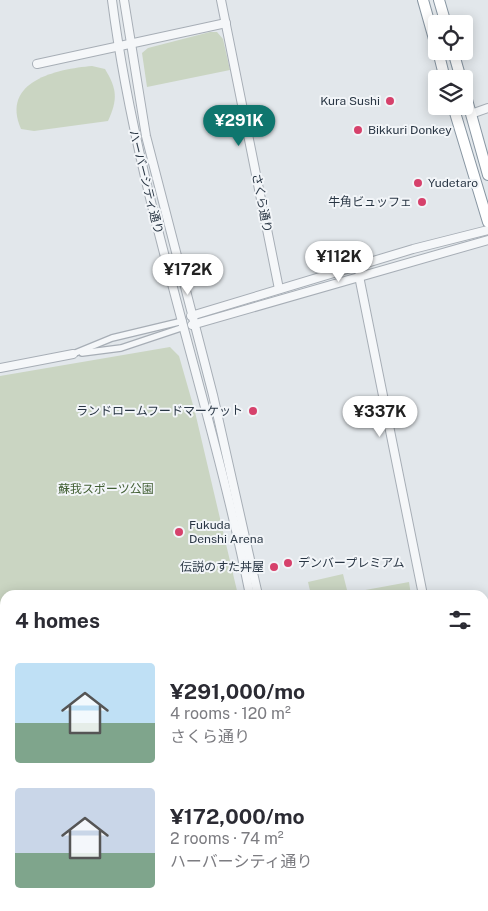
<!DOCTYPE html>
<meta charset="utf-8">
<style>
:root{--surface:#fff;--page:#f7f7f7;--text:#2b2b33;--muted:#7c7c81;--accent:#0f766e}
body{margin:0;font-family:"Public Sans","Noto Sans JP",sans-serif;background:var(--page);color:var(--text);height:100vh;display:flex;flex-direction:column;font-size:19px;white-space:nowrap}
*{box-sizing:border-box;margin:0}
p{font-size:16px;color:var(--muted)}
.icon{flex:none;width:28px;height:28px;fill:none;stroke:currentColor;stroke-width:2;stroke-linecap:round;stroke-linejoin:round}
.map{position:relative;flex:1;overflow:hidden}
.sheet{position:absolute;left:0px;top:590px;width:489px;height:321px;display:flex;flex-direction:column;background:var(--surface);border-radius:15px 15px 0 0;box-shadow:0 2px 12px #0003}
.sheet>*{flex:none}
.controls{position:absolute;left:428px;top:15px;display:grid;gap:10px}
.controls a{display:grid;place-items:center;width:45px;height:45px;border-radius:5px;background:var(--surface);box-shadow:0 2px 12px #0003;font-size:25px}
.price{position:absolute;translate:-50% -42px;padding:0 11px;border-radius:18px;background:#fff;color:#222;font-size:16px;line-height:32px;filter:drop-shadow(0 1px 2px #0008)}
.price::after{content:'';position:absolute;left:50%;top:30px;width:15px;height:11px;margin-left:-8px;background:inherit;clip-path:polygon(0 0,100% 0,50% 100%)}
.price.current{background:var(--accent);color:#fff}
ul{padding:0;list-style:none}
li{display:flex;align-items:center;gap:15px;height:125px;padding:0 15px}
li span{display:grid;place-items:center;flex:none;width:140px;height:100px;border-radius:5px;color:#555}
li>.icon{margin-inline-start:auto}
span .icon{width:60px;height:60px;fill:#fffc;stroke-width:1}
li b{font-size:21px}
h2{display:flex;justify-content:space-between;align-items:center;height:60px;padding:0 15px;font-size:21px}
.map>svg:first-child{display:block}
.green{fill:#cad5c2}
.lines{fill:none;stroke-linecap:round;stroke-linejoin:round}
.minor-casing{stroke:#a7aeb6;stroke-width:8}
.tertiary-casing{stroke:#a7aeb6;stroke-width:10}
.trunk-casing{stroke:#8896a2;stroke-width:12}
.minor{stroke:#f5f7f9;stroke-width:5.5}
.tertiary{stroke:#f5f7f9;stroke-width:8}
.trunk{stroke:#fff;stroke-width:10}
.poi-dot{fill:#d6416b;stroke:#f2f5f8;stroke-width:2}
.labels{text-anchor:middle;stroke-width:4;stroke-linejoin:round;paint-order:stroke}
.poi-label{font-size:12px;fill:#293644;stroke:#f2f5f8;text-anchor:end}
.street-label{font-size:12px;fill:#293644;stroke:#f2f5f8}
.park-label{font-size:12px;fill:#436035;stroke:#f2f5f8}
</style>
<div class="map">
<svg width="488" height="911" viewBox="0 0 488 911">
<rect width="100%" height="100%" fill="#e2e7eb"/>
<g class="green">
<path d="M210,32H217L223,39L230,70L147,87L142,53L148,48Z"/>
<path d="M92,66L105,69C117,89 118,99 108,121L34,131L21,129C0,81 57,69 92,66Z"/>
<path d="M170,347L179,356L195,412L238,595H5V906H300L301,911H0V376Z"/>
<path d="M343,574L348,594L311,595L308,582Z"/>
<path d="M409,582L411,595H349V593Z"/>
<path d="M488,787V821L484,809V788Z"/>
<path d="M338,906H474L475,911H339Z"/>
</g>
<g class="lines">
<g class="minor-casing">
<g id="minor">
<path d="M82,353L121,348L184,327"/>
<path d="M73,354L112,338L183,321"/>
</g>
</g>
<g class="tertiary-casing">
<g id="tertiary">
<path d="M112,0C138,202 210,395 250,595"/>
<path d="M124,0L146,136L213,395L258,595"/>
<path d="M221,0L279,289"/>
<path d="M37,64L226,23"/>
<path d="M471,114L488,108"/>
<path d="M359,276L423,595"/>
<path d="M191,316L413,249L488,230"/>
<path d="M192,325L488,240"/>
<path d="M0,368L73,354"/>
<path d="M313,906L314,911"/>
<path d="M322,906L323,911"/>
</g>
</g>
<g class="trunk-casing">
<g id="trunk">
<path d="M423,0L436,46"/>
<path d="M439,0L446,24"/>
<path d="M438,51L445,79"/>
<path d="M453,51L461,79"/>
<path d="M464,89L488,175"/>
<path d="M453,106L488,222"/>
</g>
</g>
<use href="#minor" class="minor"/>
<use href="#tertiary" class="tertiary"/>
<use href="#trunk" class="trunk"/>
</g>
<g class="poi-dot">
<circle cx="390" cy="101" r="5"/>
<circle cx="358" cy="130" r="5"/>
<circle cx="418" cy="183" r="5"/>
<circle cx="422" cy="202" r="5"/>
<circle cx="253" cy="411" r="5"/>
<circle cx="179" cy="532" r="5"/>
<circle cx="288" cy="563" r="5"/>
<circle cx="274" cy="567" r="5"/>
</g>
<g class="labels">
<g class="poi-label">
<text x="380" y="105">Kura Sushi</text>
<text x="368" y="134" text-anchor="start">Bikkuri Donkey</text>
<text x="428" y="187" text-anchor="start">Yudetaro</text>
<text x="412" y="206">牛角ビュッフェ</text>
<text x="243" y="415">ランドロームフードマーケット</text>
<text x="189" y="529" text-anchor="start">Fukuda<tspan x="189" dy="14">Denshi Arena</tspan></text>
<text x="298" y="567" text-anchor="start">デンバープレミアム</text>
<text x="264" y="571">伝説のすた丼屋</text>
</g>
<g class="street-label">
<text transform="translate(146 182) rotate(76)" y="4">ハーバーシティ通り</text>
<text transform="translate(262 203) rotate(79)" y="4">さくら通り</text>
</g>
<g class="park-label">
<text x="106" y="493">蘇我スポーツ公園</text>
</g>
</g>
</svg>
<div class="controls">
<a><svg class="icon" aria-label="locate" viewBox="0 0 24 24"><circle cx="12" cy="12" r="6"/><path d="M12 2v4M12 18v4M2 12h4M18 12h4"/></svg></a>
<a><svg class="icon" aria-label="layers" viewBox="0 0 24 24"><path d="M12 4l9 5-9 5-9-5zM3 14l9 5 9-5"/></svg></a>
</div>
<b class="price current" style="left:239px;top:147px">¥291K</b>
<b class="price" style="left:339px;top:283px">¥112K</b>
<b class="price" style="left:188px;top:296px">¥172K</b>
<b class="price" style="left:380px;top:438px">¥337K</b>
<section class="sheet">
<h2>4 homes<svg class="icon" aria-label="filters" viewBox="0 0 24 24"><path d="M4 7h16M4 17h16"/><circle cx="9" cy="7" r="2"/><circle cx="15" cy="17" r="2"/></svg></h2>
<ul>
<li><span style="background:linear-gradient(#bfe0f5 60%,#7fa58c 0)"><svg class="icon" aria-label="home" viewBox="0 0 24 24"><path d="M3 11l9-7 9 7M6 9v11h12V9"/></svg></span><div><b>¥291,000/mo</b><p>4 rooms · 120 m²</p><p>さくら通り</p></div></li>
<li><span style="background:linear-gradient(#c9d6e8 65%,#7fa58c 0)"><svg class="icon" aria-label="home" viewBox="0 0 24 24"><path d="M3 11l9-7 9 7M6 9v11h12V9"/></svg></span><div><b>¥172,000/mo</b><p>2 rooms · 74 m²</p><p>ハーバーシティ通り</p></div></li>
</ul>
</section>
</div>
